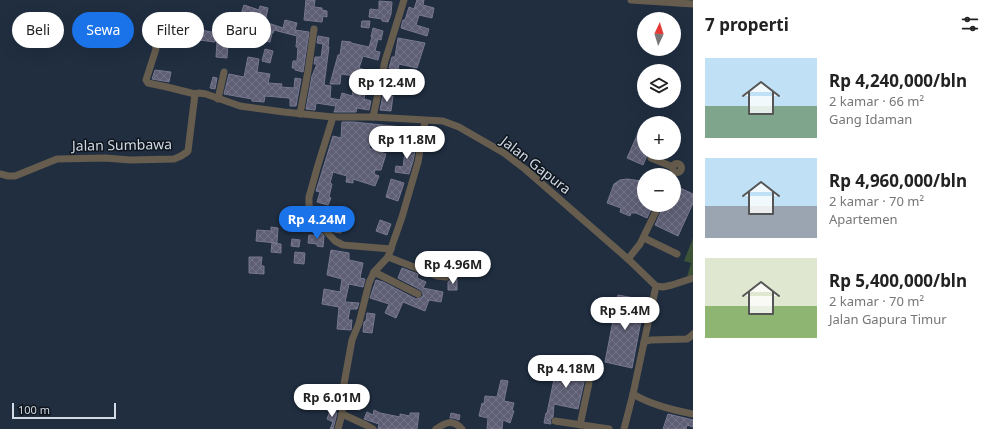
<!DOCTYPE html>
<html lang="id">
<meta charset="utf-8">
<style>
:root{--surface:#fff;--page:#f2f2f2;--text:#222;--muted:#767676;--accent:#1a73e8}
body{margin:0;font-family:"Noto Sans",sans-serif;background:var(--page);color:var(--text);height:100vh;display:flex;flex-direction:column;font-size:15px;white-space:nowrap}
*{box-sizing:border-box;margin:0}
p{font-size:13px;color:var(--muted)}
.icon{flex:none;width:22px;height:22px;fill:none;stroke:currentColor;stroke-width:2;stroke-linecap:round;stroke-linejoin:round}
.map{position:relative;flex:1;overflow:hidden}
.drawer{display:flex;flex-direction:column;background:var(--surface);width:300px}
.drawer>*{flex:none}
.hud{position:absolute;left:12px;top:12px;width:380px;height:36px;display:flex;gap:8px}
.needle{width:26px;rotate:4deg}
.buttons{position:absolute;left:637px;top:12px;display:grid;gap:8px}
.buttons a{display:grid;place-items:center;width:44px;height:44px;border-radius:50%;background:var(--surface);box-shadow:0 4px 16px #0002;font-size:20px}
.scale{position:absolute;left:12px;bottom:10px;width:104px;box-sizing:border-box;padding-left:4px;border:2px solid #d1dae5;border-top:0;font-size:11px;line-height:14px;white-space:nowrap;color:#d1dae5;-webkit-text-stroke:3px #10161e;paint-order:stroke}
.price{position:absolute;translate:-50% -34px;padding:0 9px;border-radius:14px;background:#fff;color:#222;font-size:13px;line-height:26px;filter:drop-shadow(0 1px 2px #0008)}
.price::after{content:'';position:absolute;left:50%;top:24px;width:12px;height:9px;margin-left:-6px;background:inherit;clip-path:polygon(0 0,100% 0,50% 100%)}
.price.on{background:var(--accent);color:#fff}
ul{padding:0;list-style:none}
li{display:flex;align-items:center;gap:12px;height:100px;padding:0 12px}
li span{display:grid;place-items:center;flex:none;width:112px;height:80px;border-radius:0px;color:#555}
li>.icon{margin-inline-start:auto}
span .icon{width:48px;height:48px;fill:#fffc;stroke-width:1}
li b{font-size:17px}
h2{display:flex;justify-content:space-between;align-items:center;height:48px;padding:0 12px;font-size:17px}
.tag{padding:0 14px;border-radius:18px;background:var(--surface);box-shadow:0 4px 16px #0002;font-size:14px;line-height:36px}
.tag.on{background:var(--accent);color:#fff}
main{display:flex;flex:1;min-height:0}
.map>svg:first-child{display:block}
.grass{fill:#3b5237}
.building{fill:url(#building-cross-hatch);stroke:#787890}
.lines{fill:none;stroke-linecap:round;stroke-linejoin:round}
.minor{stroke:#675d4e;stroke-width:7}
.labels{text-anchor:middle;stroke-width:3;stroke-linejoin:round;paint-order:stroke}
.street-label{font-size:14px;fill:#d1dae5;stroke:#10161e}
</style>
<main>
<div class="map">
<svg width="693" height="429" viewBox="0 0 693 429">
<defs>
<pattern id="building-cross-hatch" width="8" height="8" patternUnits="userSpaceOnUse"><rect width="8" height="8" fill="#5e5e75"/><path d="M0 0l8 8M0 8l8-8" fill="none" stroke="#747488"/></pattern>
</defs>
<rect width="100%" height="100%" fill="#202e40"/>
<path class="grass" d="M693,238V274L687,277L691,263L684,261Z"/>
<g class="building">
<path d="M306,0H315L314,7L322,8V10L327,11V17L323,16L322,22L304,20Z"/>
<path d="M417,0H424L423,5L434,8L432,18L419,15L416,25L429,29L427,36L401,28L403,20H405L409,7L414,9Z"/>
<path d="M379,1L392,2L391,14L388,22L382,21V19L369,17L370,9L379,10Z"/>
<path d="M244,5L259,10L260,6L268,8L265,22L283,28L285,20L297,23L295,30L309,32L303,72L295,70V68H292L293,61H297L298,47H296L297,36L274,30L273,33H272L270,42L250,38L253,25L239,20Z"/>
<path d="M362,21H370L369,28L361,27Z"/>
<path d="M220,22L231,25L230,32L218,30Z"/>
<path d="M373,28L383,31L381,40L378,39L375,51L380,52L378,60L363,56L359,68L375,73L372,82L368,81L364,99L371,101L369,110L357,108L356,112H334L336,106L316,103L315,110L306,109L312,76L317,64H314L315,57H321L323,44L317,43L318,36L329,38L328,47H329L324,85L331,86L330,98L340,100L342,93L352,96L356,78L354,77V76L341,74L340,84H330L338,55H340L342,41L351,42V43L369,47L372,37H371Z"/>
<path d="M201,30L217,33L215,42L199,40Z"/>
<path d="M398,38L425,43L417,68L399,64L398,70L389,68L392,57H395Z"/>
<path d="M217,42L228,43L227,58L216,57Z"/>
<path d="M265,49L273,51L270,63L262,61Z"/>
<path d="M248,57L259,59L257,72L270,74L268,83L282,84L281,87L294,88L295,78L301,79L296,106H290V99L289,98L265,96L264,102L252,101V99L224,94L229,74L244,77Z"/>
<path d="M155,70L171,72L169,82L152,79Z"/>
<path d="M213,77L217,78L215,89L210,88Z"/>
<path d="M383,95L393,96L391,111L380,110Z"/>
<path d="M342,122H353L402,127L399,143L372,139L369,148L386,154L381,170H375L374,174L379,176L375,186L353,179V183L346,182L347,176L333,172L330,183L332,184L329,197L331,198L328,205L317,202L320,192L316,191L333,136L341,138Z"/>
<path d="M639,131L644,133V153H648L643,165L627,158Z"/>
<path d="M406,144L416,146L413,161L409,174L395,172L396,166L403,167Z"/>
<path d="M391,179L404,183L398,201L386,197Z"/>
<path d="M627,179L642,181L644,183V205H653L647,218L636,213H631L630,216L620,212L621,208L607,203L614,184L620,180Z"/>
<path d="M674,185L693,194V203L678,236L655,225L664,205H674Z"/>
<path d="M380,220L391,224L387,235L376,231Z"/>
<path d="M332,225L342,226L341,233L334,232L332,230Z"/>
<path d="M271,227L278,228L277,243L256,241L257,230L271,231Z"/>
<path d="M318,233H322L324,236L323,247L317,246V244L308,243L309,235L318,236Z"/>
<path d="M292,239L300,240L299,247L291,246Z"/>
<path d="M272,243L281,244V253L271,252Z"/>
<path d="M331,250L349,253V260L363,263L360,278L365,279L363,287L349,284L345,302L359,303L357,309H350L348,320H352L351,330L337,329L339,307L322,304L324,289L340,292L342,279L327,275Z"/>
<path d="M295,252L305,253L304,264L294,263Z"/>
<path d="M249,257H262L261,266H264V274L249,273Z"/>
<path d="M402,268L418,274L417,278L426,282L423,288L443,292L441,302L429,300L425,311L403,302L396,318L385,313L389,304L370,298L376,280L383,282L416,299L420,298L423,296V293L421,290L398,278Z"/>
<path d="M451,279H457V290H448V282Z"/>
<path d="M618,295L645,300L632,368L605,362Z"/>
<path d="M367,313L375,314L372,333L363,332L364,322L365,321H366Z"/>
<path d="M557,365L590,372L589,378L586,379L584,382L578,409L554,404L553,417L550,420L551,424L544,423L546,413H547Z"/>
<path d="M501,380L508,381L504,401L514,403L512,411H514L510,423L503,420L502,429H487L488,418L479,416L482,403L484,404L485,396L497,397Z"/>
<path d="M350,395L362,396L360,410L348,408Z"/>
<path d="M374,410L380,413L400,417V414L410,416V413H419L417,429H378L379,424L364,419L367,412L373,415Z"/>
<path d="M330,411L337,413L333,429H330L333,422L327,419Z"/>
<path d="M451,413L460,415L459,420L454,418H450Z"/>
<path d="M668,414L693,420V427L687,425L686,429H663Z"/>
</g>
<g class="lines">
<g class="minor">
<path d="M631,0L693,4"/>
<path d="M151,33L155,40L156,49L146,80L148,83L167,87L195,94L199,93L206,94L240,106L284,112L333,117H373L443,121L459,127L504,153L525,169L628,259L656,286L663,287L672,285L693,278"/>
<path d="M218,99L224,72"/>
<path d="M300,114L308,71L314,29"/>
<path d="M333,117L318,165L309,197V206L314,215L327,232L335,241L343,245L391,249"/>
<path d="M373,117L385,61L404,0"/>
<path d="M651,158L673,167"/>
<circle cx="677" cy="168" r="4.5"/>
<path d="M0,174L8,176H15L57,159L105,158L130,160L174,159L181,156L187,152L188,151L195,94"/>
<path d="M644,238L677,254"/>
<path d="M388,257L437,276L446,277"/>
<path d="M628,259L640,244L659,205"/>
<path d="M374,272L418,294"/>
<path d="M644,342L651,340L687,339L690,337L693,334"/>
<path d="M633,394C651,405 672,410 693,414"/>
<path d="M342,414L366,425L373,429"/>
<path d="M555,421L609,429"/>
<path d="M580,425L589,383"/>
<path d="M338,429L342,414L344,384L352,340L359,323L369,283L374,272L388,257L402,217L418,162L425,121"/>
<path d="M436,429C446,422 453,419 462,429"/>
<path d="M624,429L633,394L656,286"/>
</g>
</g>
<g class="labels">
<g class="street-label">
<text transform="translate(122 145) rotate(-1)" y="5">Jalan Sumbawa</text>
<text transform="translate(536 165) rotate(38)" y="5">Jalan Gapura</text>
</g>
</g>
</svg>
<div class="buttons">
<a><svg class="needle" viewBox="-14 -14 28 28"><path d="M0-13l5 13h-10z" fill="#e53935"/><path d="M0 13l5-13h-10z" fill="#767676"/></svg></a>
<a><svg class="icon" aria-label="layers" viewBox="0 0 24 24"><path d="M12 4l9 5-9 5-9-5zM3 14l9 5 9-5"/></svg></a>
<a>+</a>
<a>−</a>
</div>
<div class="scale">100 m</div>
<b class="price" style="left:387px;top:103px">Rp 12.4M</b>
<b class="price" style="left:407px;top:160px">Rp 11.8M</b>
<b class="price on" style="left:317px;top:240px">Rp 4.24M</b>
<b class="price" style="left:453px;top:285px">Rp 4.96M</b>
<b class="price" style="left:625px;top:331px">Rp 5.4M</b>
<b class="price" style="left:566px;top:389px">Rp 4.18M</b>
<b class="price" style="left:332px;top:418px">Rp 6.01M</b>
<div class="hud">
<a class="tag">Beli</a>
<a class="tag on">Sewa</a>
<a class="tag">Filter</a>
<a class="tag">Baru</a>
</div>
</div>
<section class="drawer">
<h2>7 properti<svg class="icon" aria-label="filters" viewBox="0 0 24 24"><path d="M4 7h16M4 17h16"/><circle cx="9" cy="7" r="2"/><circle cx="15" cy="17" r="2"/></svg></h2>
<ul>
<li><span style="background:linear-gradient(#bfe0f5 60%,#7fa58c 0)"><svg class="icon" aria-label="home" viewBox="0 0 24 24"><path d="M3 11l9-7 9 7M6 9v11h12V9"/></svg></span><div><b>Rp 4,240,000/bln</b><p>2 kamar · 66 m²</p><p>Gang Idaman</p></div></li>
<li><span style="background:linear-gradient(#bfe0f5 60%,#9aa5b1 0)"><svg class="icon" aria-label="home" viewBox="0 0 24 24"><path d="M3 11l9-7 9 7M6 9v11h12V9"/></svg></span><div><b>Rp 4,960,000/bln</b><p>2 kamar · 70 m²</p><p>Apartemen</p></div></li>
<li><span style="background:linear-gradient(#dfe7d0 60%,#8fb573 0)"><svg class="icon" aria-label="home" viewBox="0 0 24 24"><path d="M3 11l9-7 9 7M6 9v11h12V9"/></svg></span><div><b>Rp 5,400,000/bln</b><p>2 kamar · 70 m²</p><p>Jalan Gapura Timur</p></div></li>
</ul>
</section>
</main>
